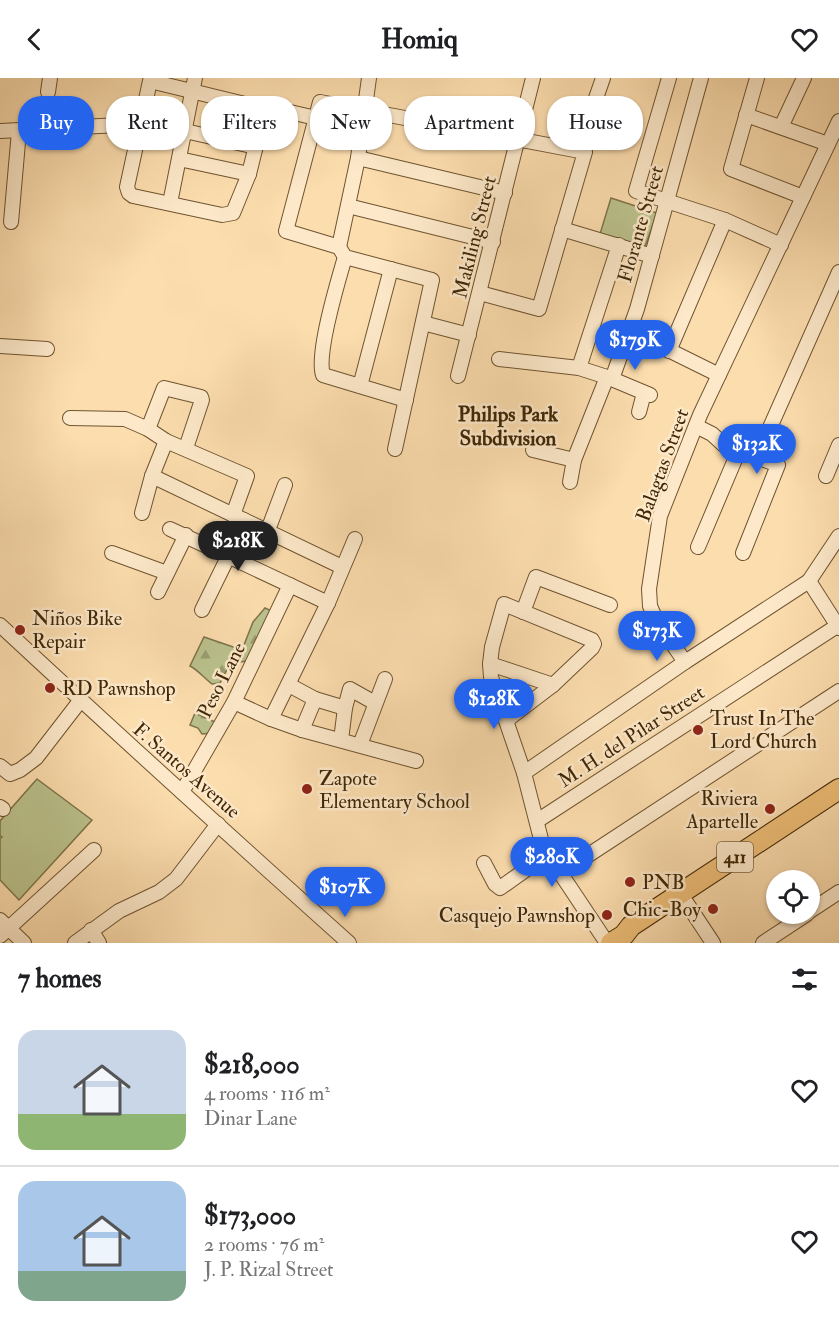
<!DOCTYPE html>
<meta charset="utf-8">
<style>
:root{--surface:#fff;--page:#f6f6f6;--text:#202124;--muted:#757577;--line:#e0e0e0;--accent:#2563eb}
body{margin:0;font-family:"IM FELL Double Pica",serif;background:var(--page);color:var(--text);height:100vh;display:flex;flex-direction:column;font-size:22px;white-space:nowrap}
*{box-sizing:border-box;margin:0}
p{font-size:20px;color:var(--muted)}
.icon{flex:none;width:33px;height:33px;fill:none;stroke:currentColor;stroke-width:2;stroke-linecap:round;stroke-linejoin:round}
.map{position:relative;height:865px;overflow:hidden}
.sheet{display:flex;flex-direction:column;background:var(--surface);flex:1}
.sheet>*{flex:none}
.hud{position:absolute;left:18px;top:18px;width:804px;height:54px;display:flex;gap:12px}
.tools{position:absolute;left:766px;top:792px;display:grid;gap:12px}
.tools a{display:grid;place-items:center;width:54px;height:54px;border-radius:50%;background:var(--surface);box-shadow:0 2px 4px #0004;font-size:30px}
.price{position:absolute;translate:-50% -51px;padding:0 14px;border-radius:21px;background:var(--accent);color:#fff;font-size:20px;line-height:39px;filter:drop-shadow(0 2px 3px #0008)}
.price::after{content:'';position:absolute;left:50%;top:36px;width:18px;height:14px;margin-left:-9px;background:inherit;clip-path:polygon(0 0,100% 0,50% 100%)}
.price.active{background:#222;color:#fff}
ul{padding:0;list-style:none}
li{display:flex;align-items:center;gap:18px;height:150px;padding:0 18px}
li+li{border-top:2px solid var(--line)}
li span{display:grid;place-items:center;flex:none;width:168px;height:120px;border-radius:18px;color:#555}
li>.icon{margin-inline-start:auto}
span .icon{width:72px;height:72px;fill:#fffc;stroke-width:1}
li b{font-size:26px}
h2{display:flex;justify-content:space-between;align-items:center;height:72px;padding:0 18px;font-size:26px}
.chip{padding:0 21px;border-radius:24px;background:var(--surface);box-shadow:0 2px 4px #0004;font-size:21px;line-height:54px}
.chip.active{background:var(--accent);color:#fff}
header{display:flex;justify-content:space-between;align-items:center;height:78px;padding:0 18px;background:var(--surface);font-size:27px;font-weight:700}
.map>svg:first-child{display:block}
.forest{fill:url(#forest-firs);stroke:#7e744a;stroke-width:1.5}
.park{fill:#bbc28d;stroke:#7e744a;stroke-width:1.5}
.lines{fill:none;stroke-linecap:round;stroke-linejoin:round}
.minor-casing{stroke:#6f5430;stroke-width:16}
.highway-casing{stroke:#402706;stroke-width:22}
.minor{stroke:#fde9ca;stroke-width:14}
.highway{stroke:#eebe77;stroke-width:20}
.poi-dot{fill:#8f2418;stroke:#fde9ca;stroke-width:2}
.labels{text-anchor:middle;stroke-width:5;stroke-linejoin:round;paint-order:stroke}
.shield{fill:#fde9ca;stroke:#796141;stroke-width:1.5}
.shield-label{font-size:18px;font-weight:bold;fill:#402706}
.street-label{font-size:20px;fill:#402706;stroke:#fde9ca}
.poi-label{font-size:20px;fill:#402706;stroke:#fde9ca;text-anchor:start}
.neighbourhood-label{font-size:21px;font-weight:bold;fill:#402706;stroke:#fde9ca}
</style>
<header><svg class="icon" aria-label="back" viewBox="0 0 24 24"><path d="M15 5l-7 7 7 7"/></svg>Homiq<svg class="icon" aria-label="heart" viewBox="0 0 24 24"><path d="M12 20l-8-8c-3-5 5-10 8-4 3-6 11-1 8 4z"/></svg></header>
<div class="map">
<svg width="839" height="865" viewBox="0 0 839 865">
<defs>
<pattern id="forest-firs" width="22" height="20" patternUnits="userSpaceOnUse" patternTransform="scale(1.5)"><rect width="22" height="20" fill="#bbc28d"/><path d="M5 1l3.5 6h-7zM16 11l3.5 6h-7z" fill="#999e71"/></pattern>
</defs>
<rect width="100%" height="100%" fill="#fcddae"/>
<filter id="stains"><feTurbulence type="fractalNoise" baseFrequency=".00333" numOctaves="4"/><feColorMatrix values="0 0 0 0 .2 0 0 0 0 .09 0 0 0 0 .02 0 0 0 .5 -.17"/></filter>
<radialGradient id="worn" r=".72"><stop offset=".6" stop-color="#630" stop-opacity="0"/><stop offset="1" stop-color="#630" stop-opacity=".3"/></radialGradient>
<g class="forest">
<path d="M265,530L274,534L251,582L230,586L220,605L212,606C204,600 198,592 190,588L204,559L242,572L253,544Z"/>
<path d="M195,635L217,645L213,655L202,656L198,650L190,647Z"/>
</g>
<g class="park">
<path d="M611,120L657,135L645,169L600,156Z"/>
<path d="M37,701L92,742L19,822L0,802V761L2,759L0,758V743Z"/>
</g>
<g class="lines">
<g class="minor-casing">
<g id="minor">
<path d="M669,0L636,113L725,142L781,167"/>
<path d="M757,0L731,91L803,119"/>
<path d="M150,3L265,31L249,96L233,135L222,137L133,118L129,115L127,109Z"/>
<path d="M48,14L50,0"/>
<path d="M595,23L603,0"/>
<path d="M290,34L316,40"/>
<path d="M746,37L828,66"/>
<path d="M781,49L804,0"/>
<path d="M0,53L140,46"/>
<path d="M185,53L256,69"/>
<path d="M358,80L505,115"/>
<path d="M179,81L249,96"/>
<path d="M170,125L195,0"/>
<path d="M348,128L493,164"/>
<path d="M11,144L19,53"/>
<path d="M562,151L652,178"/>
<path d="M339,169L358,80L369,0"/>
<path d="M345,179C338,203 316,276 323,297L406,322"/>
<path d="M423,245L469,257"/>
<path d="M630,253L719,297"/>
<path d="M0,268L47,271"/>
<path d="M669,273L725,142"/>
<path d="M499,281L579,290L607,299L650,317"/>
<path d="M579,290L619,167"/>
<path d="M458,298L533,0"/>
<path d="M612,301L637,231L701,0"/>
<path d="M360,308L391,191"/>
<path d="M639,334L644,315"/>
<path d="M70,340L125,341L148,351L166,363L247,398L233,437"/>
<path d="M696,348L712,356L724,367L778,387L743,475"/>
<path d="M148,351L164,310L201,319L202,322L186,370"/>
<path d="M764,363L839,194"/>
<path d="M395,371L432,202L345,179L339,169L286,153L320,24L585,74L539,231L480,215"/>
<path d="M533,372L574,382"/>
<path d="M152,398L342,489"/>
<path d="M826,398L839,367"/>
<path d="M570,404L574,382L607,299"/>
<path d="M142,435L152,398L166,363"/>
<path d="M170,451L328,525"/>
<path d="M268,452L285,407"/>
<path d="M698,469L739,372"/>
<path d="M112,475L167,495"/>
<path d="M809,503L839,550"/>
<path d="M158,514L186,457"/>
<path d="M202,532L228,479L244,442"/>
<path d="M523,534L536,499L610,527"/>
<path d="M0,547C115,654 232,760 349,865"/>
<path d="M685,584L656,542L650,528L649,511L660,438L700,337L839,43"/>
<path d="M490,586L553,607"/>
<path d="M289,607L315,621L345,630"/>
<path d="M234,624L271,641L302,652L416,683"/>
<path d="M271,641L328,525L355,461"/>
<path d="M507,642L553,607L592,570L594,566L592,562L504,526L492,569L490,586L491,599L524,695L543,769L607,865"/>
<path d="M302,652L315,621"/>
<path d="M341,662L345,630L350,611L375,625"/>
<path d="M360,667L385,601"/>
<path d="M0,688L10,696L20,692L36,680L80,623"/>
<path d="M524,695L685,584L809,503L839,458"/>
<path d="M182,714L234,624L290,507"/>
<path d="M0,729L3,731"/>
<path d="M537,743L837,548"/>
<path d="M484,785L495,806L500,810L548,776"/>
<path d="M561,795L839,613"/>
<path d="M680,815L713,865"/>
<path d="M810,833L839,814"/>
<path d="M0,842L24,865"/>
<path d="M91,852L99,865"/>
<path d="M0,858L94,772"/>
<path d="M75,865L119,833L159,814L176,801L218,746"/>
<path d="M763,865L807,836"/>
</g>
</g>
<g class="highway-casing">
<path id="highway" d="M611,865L624,857L631,848L839,711"/>
</g>
<use href="#minor" class="minor"/>
<use href="#highway" class="highway"/>
</g>
<g class="poi-dot">
<circle cx="20" cy="552" r="6"/>
<circle cx="50" cy="610" r="6"/>
<circle cx="698" cy="652" r="6"/>
<circle cx="307" cy="711" r="6"/>
<circle cx="770" cy="731" r="6"/>
<circle cx="630" cy="804" r="6"/>
<circle cx="713" cy="831" r="6"/>
<circle cx="607" cy="837" r="6"/>
</g>
<g class="labels">
<rect class="shield" x="717" y="764" width="36" height="30" rx="4.5"/>
<g class="shield-label">
<text x="735" y="785">411</text>
</g>
<g class="street-label">
<text transform="translate(640 146) rotate(-74)" y="7">Florante Street</text>
<text transform="translate(474 159) rotate(-76)" y="7">Makiling Street</text>
<text transform="translate(662 387) rotate(-70)" y="7">Balagtas Street</text>
<text transform="translate(221 602) rotate(-63)" y="7">Peso Lane</text>
<text transform="translate(631 658) rotate(-33)" y="7">M. H. del Pilar Street</text>
<text transform="translate(187 692) rotate(41)" y="7">F. Santos Avenue</text>
</g>
<g class="poi-label">
<text x="32" y="547">Niños Bike<tspan x="32" dy="23">Repair</tspan></text>
<text x="62" y="617">RD Pawnshop</text>
<text x="710" y="647">Trust In The<tspan x="710" dy="23">Lord Church</tspan></text>
<text x="319" y="707">Zapote<tspan x="319" dy="23">Elementary School</tspan></text>
<text x="758" y="727" text-anchor="end">Riviera<tspan x="758" dy="23">Apartelle</tspan></text>
<text x="642" y="811">PNB</text>
<text x="701" y="838" text-anchor="end">Chic-Boy</text>
<text x="595" y="844" text-anchor="end">Casquejo Pawnshop</text>
</g>
<g class="neighbourhood-label">
<text x="508" y="343">Philips Park<tspan x="508" dy="24">Subdivision</tspan></text>
</g>
</g>
<rect width="100%" height="100%" filter="url(#stains)"/>
<rect width="100%" height="100%" fill="url(#worn)"/>
</svg>
<div class="tools">
<a><svg class="icon" aria-label="locate" viewBox="0 0 24 24"><circle cx="12" cy="12" r="6"/><path d="M12 2v4M12 18v4M2 12h4M18 12h4"/></svg></a>
</div>
<b class="price" style="left:635px;top:293px">$179K</b>
<b class="price" style="left:757px;top:397px">$132K</b>
<b class="price active" style="left:238px;top:494px">$218K</b>
<b class="price" style="left:657px;top:584px">$173K</b>
<b class="price" style="left:494px;top:652px">$128K</b>
<b class="price" style="left:552px;top:810px">$280K</b>
<b class="price" style="left:345px;top:840px">$107K</b>
<div class="hud">
<a class="chip active">Buy</a>
<a class="chip">Rent</a>
<a class="chip">Filters</a>
<a class="chip">New</a>
<a class="chip">Apartment</a>
<a class="chip">House</a>
</div>
</div>
<section class="sheet">
<h2>7 homes<svg class="icon" aria-label="filters" viewBox="0 0 24 24"><path d="M4 7h16M4 17h16"/><circle cx="9" cy="7" r="2"/><circle cx="15" cy="17" r="2"/></svg></h2>
<ul>
<li><span style="background:linear-gradient(#c9d6e8 70%,#8fb573 0)"><svg class="icon" aria-label="home" viewBox="0 0 24 24"><path d="M3 11l9-7 9 7M6 9v11h12V9"/></svg></span><div><b>$218,000</b><p>4 rooms · 116 m²</p><p>Dinar Lane</p></div><svg class="icon" aria-label="heart" viewBox="0 0 24 24"><path d="M12 20l-8-8c-3-5 5-10 8-4 3-6 11-1 8 4z"/></svg></li>
<li><span style="background:linear-gradient(#a9c7e8 75%,#7fa58c 0)"><svg class="icon" aria-label="home" viewBox="0 0 24 24"><path d="M3 11l9-7 9 7M6 9v11h12V9"/></svg></span><div><b>$173,000</b><p>2 rooms · 76 m²</p><p>J. P. Rizal Street</p></div><svg class="icon" aria-label="heart" viewBox="0 0 24 24"><path d="M12 20l-8-8c-3-5 5-10 8-4 3-6 11-1 8 4z"/></svg></li>
</ul>
</section>
